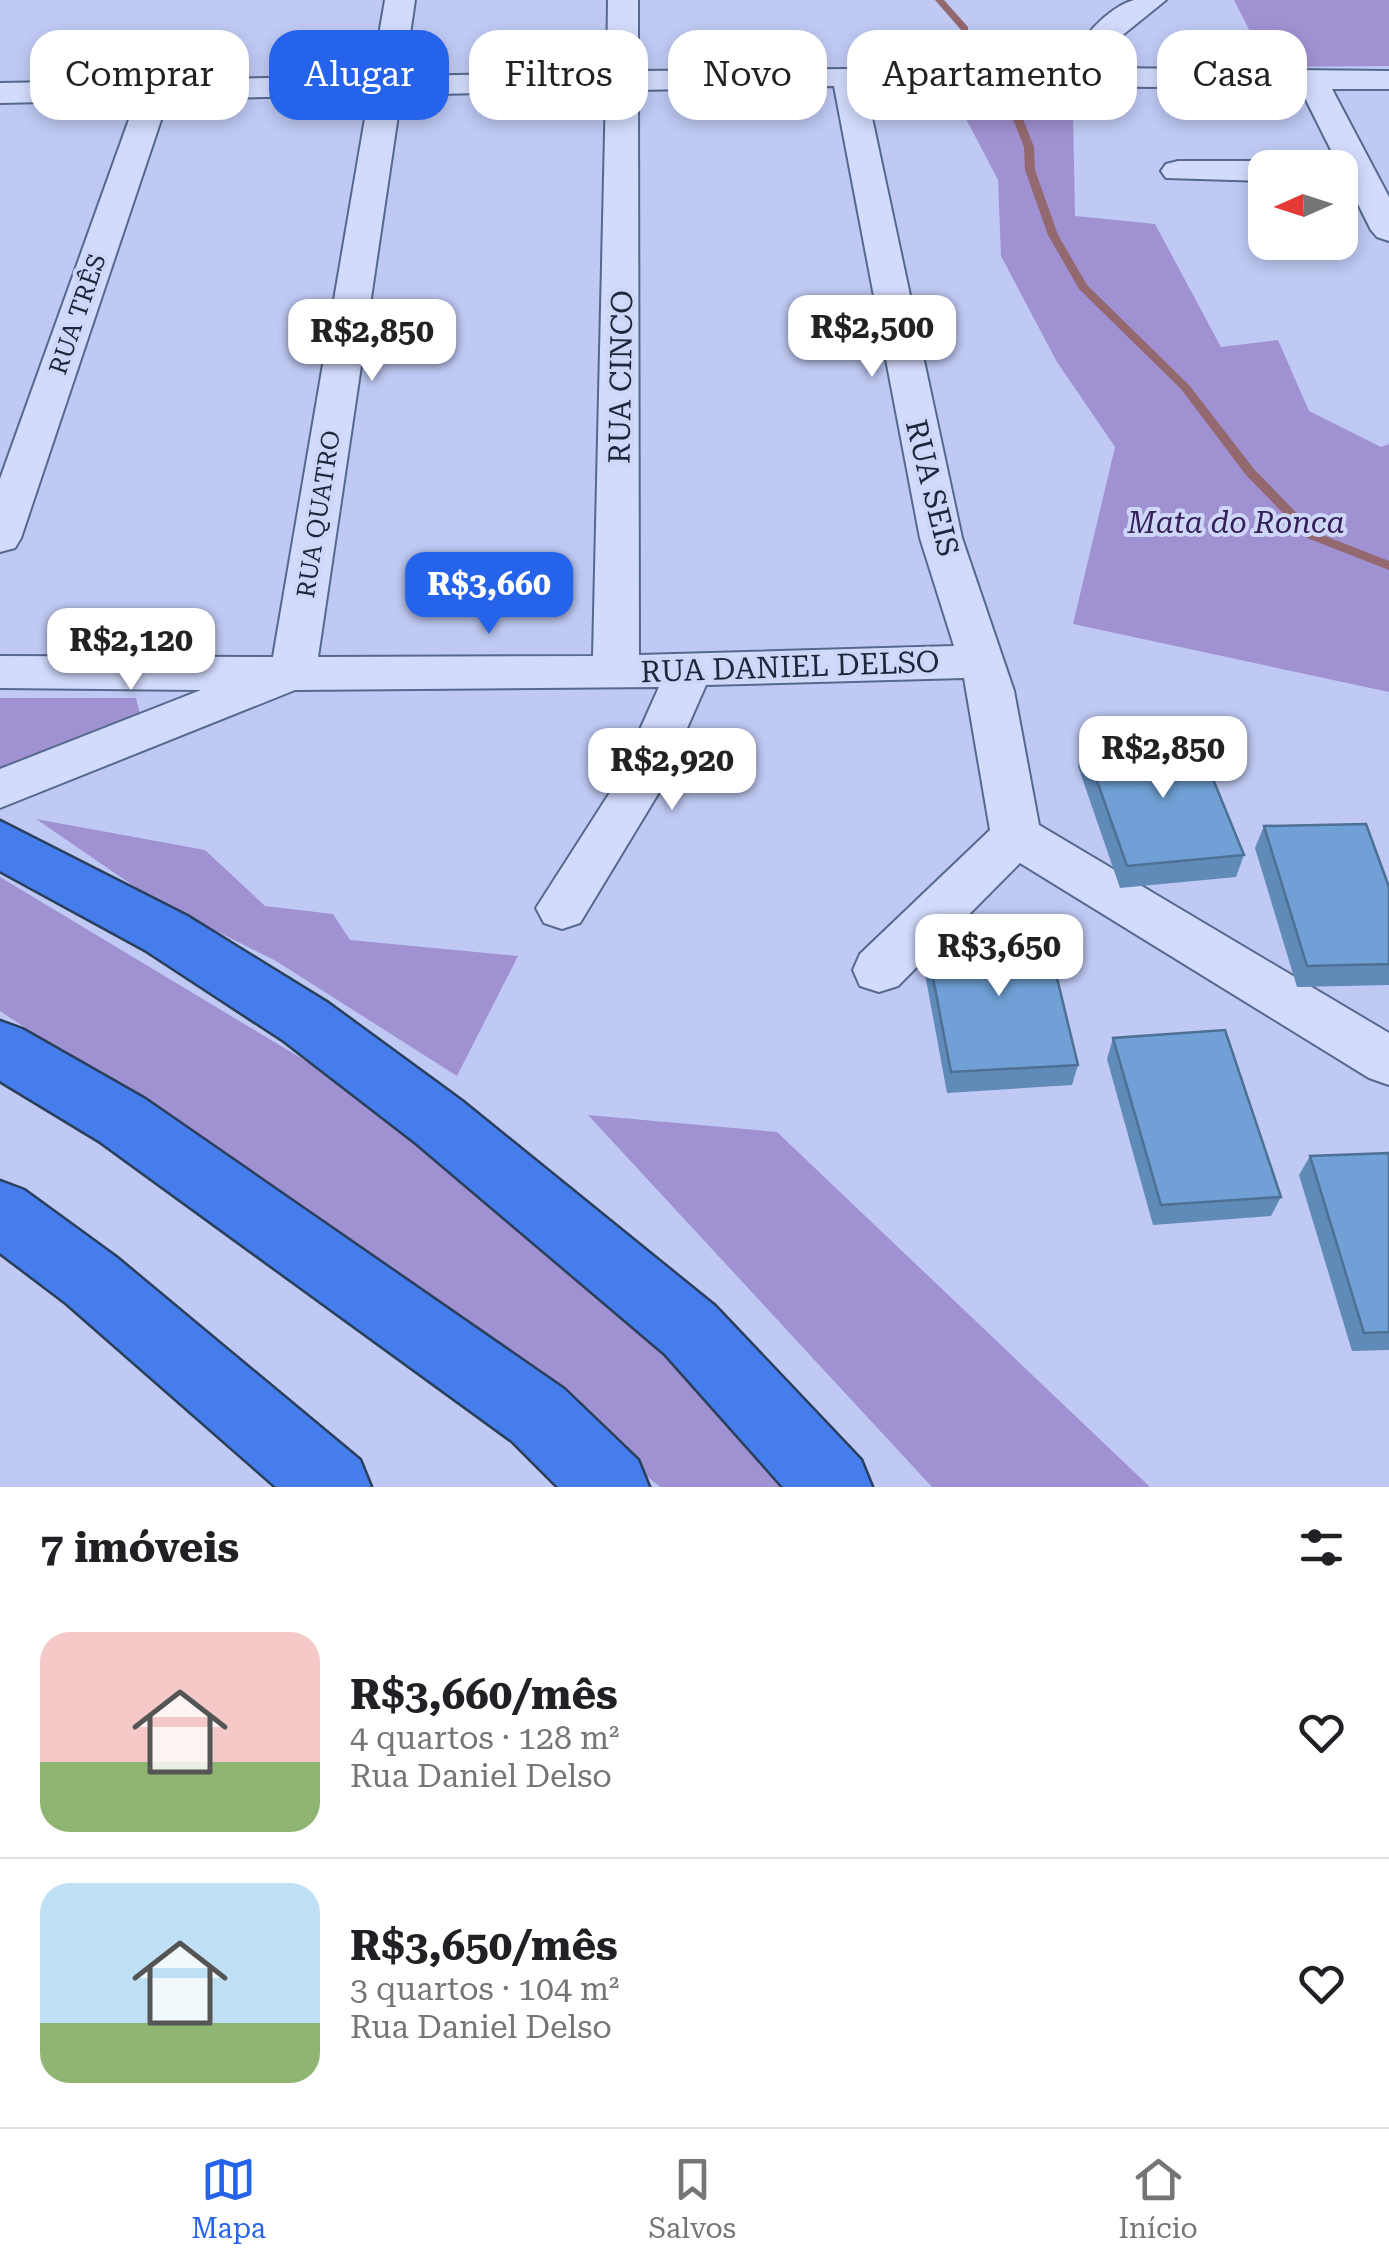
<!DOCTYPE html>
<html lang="pt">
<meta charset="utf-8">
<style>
:root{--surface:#fff;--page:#f2f2f2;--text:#202124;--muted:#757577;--line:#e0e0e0;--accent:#2563eb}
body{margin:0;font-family:"Roboto Serif",serif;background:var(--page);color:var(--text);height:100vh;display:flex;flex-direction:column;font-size:38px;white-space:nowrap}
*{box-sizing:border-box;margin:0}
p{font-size:32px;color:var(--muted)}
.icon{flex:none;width:55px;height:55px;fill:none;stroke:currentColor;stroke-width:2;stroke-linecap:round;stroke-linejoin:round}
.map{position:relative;height:1487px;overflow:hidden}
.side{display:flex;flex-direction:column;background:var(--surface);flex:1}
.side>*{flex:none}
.guide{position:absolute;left:30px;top:30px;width:1330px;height:90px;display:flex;gap:20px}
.needle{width:65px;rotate:267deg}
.controls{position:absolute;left:1248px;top:150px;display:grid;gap:20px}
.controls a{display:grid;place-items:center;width:110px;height:110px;border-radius:20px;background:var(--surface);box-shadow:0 5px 15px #0003;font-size:50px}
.price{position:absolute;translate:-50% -85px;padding:0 22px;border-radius:20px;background:#fff;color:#222;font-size:32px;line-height:65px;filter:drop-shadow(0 2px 5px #0008)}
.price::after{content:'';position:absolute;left:50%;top:60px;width:30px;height:22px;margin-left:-15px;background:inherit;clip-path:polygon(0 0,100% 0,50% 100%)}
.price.on{background:var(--accent);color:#fff}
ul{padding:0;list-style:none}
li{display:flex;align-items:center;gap:30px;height:250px;padding:0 40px}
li+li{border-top:2px solid var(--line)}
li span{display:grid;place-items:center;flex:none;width:280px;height:200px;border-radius:30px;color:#555}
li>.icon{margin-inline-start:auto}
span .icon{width:120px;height:120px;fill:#fffc;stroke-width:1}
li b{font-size:42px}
h2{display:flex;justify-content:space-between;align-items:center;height:120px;padding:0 40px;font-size:42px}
.chip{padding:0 35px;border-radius:30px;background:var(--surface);box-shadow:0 5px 15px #0003;font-size:35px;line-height:90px}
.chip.on{background:var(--accent);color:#fff}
.menu{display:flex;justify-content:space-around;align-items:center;height:140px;border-top:2px solid var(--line);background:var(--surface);font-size:28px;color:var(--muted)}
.menu a{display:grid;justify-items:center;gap:5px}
.menu .on{color:var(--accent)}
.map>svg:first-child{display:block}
.green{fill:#a092d2}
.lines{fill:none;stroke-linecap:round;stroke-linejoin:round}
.stream{fill:#93686e;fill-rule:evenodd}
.minor-casing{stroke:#55698e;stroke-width:4}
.highway-casing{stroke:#2a3f5b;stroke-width:5}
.minor{fill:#d3dbfc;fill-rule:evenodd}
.highway{fill:#467dec;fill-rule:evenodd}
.wall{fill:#608ab7}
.building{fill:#70a0d5;stroke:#4e7095;stroke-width:2.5}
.labels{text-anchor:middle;stroke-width:8;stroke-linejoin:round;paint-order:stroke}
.far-street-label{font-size:25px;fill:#1b283b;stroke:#cfd7f9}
.street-label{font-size:30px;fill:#1b283b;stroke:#cfd7f9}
.park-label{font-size:30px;font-style:italic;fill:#35205a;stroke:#cfd7f9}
</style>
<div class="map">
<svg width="1389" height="1487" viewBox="0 0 1389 1487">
<rect width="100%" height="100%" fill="#bfc9f3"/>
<g class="green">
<path d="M1234,0H1389V66L1268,67Z"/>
<path d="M962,111L1073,115L1075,216L1155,224L1221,347L1278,340L1309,411L1381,447L1389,444V692L1073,624L1115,447L1057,362L1001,256L998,180Z"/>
<path d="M0,698H136L140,714L122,726L0,776Z"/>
<path d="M36,819L205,850L265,906L333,914L350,940L518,956L457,1076L276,961L154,900Z"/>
<path d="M0,877L384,1108L692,1358L792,1487H660L401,1278L0,1011Z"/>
<path d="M588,1115L777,1132L1150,1487H932Z"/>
</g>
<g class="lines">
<g class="stream">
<path d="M935,0H944L968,27V31H962Z"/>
<path d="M1007,88L1012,91L1034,147L1035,170L1058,235L1087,285L1189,385L1254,469L1315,532L1389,561V570L1307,538L1246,475L1181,389L1079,289L1048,235L1025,170L1024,147L1002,91Z"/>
</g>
<g class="minor-casing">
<g id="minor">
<path d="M385,0H415L404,76L607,72L608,0H638V71L1075,67C1072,43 1110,6 1134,0C1143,0 1156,0 1166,0L1109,46L1106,68L1389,71V89H1332L1389,197V241L1377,237L1371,230L1300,88L865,85L962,538L1014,691L1039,825L1389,1033V1085L1369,1078L1020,863L898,986L879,992L860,986L853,970L860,954L990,830L964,678L706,685L658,794L580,923L562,929L544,923L536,908L616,783L659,687L295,690L0,808V769L201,690L0,688V656L273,657L369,95L168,99L21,538L15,548L0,552V479L136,100L0,103V83L372,76ZM834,86L920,538L954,646L639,655L638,90ZM606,90L593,656L318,657L401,95Z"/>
<path d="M1178,161H1265L1279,168H1265V181L1166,178L1161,171L1166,164Z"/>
</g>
</g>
<g class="highway-casing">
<g id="highway">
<path d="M0,821L187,916L328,1003L462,1101L715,1306L861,1460L872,1487H783L665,1354L416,1143L284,1041L145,950L0,871Z"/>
<path d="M0,1021L22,1029L145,1099L564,1389L638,1460L649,1487H558L512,1441L99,1141L0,1081Z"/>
<path d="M0,1181L24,1190L116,1257L360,1460L371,1487H276L66,1303L0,1253Z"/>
</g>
</g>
<use href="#minor" class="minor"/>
<use href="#highway" class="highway"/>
</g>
<g class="wall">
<path d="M1084,744L1244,855L1236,877L1120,888L1078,766Z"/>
<path d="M1264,826L1389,887V985L1297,987L1255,848Z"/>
<path d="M924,931L1078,1065L1072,1085L947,1093L921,952Z"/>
<path d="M1113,1038L1281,1197L1271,1216L1153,1225L1107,1059Z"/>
<path d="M1389,1153V1350L1352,1351L1299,1175L1310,1156Z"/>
</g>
<g class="building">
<path d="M1195,735L1244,855L1127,866L1084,744Z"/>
<path d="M1366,824L1389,887V964L1307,966L1264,826Z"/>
<path d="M1044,924L1078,1065L951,1072L924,931Z"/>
<path d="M1225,1030L1281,1197L1161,1205L1113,1038Z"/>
<path d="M1389,1153V1332L1364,1333L1310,1156Z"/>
</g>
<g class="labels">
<g class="far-street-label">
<text transform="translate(77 314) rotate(-71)" y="9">RUA TRÊS</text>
<text transform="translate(318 514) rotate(-81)" y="9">RUA QUATRO</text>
</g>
<g class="street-label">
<text transform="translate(621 377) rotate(-89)" y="10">RUA CINCO</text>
<text transform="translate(932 488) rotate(76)" y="10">RUA SEIS</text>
<text transform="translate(790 667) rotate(-2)" y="10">RUA DANIEL DELSO</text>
</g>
<g class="park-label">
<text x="1236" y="533">Mata do Ronca</text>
</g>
</g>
</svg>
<div class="controls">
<a><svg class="needle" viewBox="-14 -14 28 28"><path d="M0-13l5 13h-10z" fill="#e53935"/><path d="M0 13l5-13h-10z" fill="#757577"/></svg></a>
</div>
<b class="price" style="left:872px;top:380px">R$2,500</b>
<b class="price" style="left:372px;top:384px">R$2,850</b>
<b class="price on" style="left:489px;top:637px">R$3,660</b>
<b class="price" style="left:131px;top:693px">R$2,120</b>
<b class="price" style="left:1163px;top:801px">R$2,850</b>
<b class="price" style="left:672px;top:813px">R$2,920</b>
<b class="price" style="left:999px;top:999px">R$3,650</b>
<div class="guide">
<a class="chip">Comprar</a>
<a class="chip on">Alugar</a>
<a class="chip">Filtros</a>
<a class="chip">Novo</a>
<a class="chip">Apartamento</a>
<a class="chip">Casa</a>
</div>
</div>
<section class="side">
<h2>7 imóveis<svg class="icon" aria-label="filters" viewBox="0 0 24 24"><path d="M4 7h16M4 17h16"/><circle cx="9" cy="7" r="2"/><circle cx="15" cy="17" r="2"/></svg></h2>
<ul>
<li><span style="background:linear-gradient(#f6c9c9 65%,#8fb573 0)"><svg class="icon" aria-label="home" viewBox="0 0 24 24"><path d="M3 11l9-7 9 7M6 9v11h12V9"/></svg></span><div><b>R$3,660/mês</b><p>4 quartos · 128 m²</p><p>Rua Daniel Delso</p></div><svg class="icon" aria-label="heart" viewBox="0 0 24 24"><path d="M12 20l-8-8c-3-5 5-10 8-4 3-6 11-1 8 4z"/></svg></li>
<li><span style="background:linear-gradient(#bfe0f5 70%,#8fb573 0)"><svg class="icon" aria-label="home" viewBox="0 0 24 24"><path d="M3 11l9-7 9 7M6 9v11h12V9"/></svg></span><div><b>R$3,650/mês</b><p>3 quartos · 104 m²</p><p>Rua Daniel Delso</p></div><svg class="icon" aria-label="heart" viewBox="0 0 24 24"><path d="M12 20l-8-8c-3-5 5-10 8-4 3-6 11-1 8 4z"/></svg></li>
</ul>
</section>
<nav class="menu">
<a class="on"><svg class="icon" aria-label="map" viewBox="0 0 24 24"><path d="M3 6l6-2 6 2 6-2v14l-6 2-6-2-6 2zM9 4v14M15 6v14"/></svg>Mapa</a>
<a><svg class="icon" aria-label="saved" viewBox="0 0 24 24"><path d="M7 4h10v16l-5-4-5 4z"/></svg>Salvos</a>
<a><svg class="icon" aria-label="home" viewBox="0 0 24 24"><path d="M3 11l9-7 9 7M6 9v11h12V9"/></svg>Início</a>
</nav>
